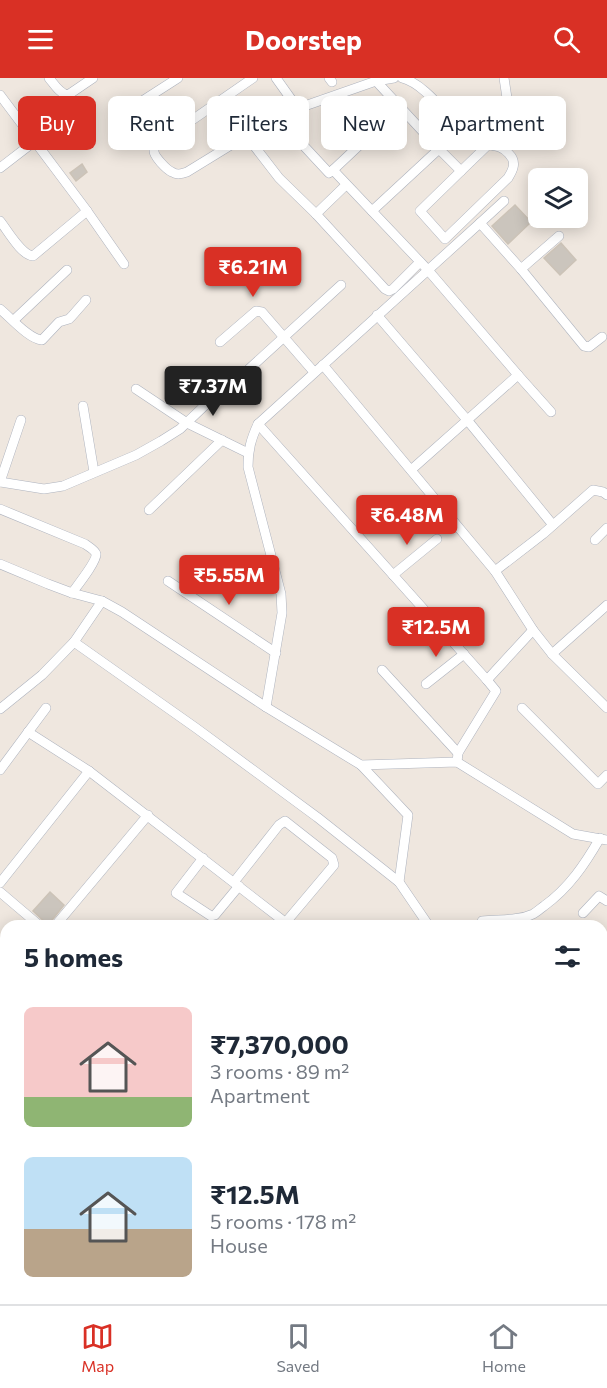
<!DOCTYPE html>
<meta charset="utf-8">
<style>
:root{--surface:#fff;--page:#f2f2f3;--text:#1f2937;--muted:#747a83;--line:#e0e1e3;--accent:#d93025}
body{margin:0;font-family:Commissioner,sans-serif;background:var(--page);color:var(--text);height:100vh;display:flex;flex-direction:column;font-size:22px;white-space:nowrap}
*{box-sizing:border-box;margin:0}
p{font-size:20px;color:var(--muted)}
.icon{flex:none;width:33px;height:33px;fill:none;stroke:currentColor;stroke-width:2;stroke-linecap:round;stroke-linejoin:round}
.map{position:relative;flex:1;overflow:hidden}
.panel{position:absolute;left:0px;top:842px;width:608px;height:386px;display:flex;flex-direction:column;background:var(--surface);border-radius:18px 18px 0 0;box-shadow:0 3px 15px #0003}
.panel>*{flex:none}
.banner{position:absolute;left:18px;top:18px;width:572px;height:54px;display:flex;gap:12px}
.tools{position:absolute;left:528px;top:90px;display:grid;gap:12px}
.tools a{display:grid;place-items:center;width:60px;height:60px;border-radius:9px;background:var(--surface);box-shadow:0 3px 15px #0003;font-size:30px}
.price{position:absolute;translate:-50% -51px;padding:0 14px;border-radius:6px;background:var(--accent);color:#fff;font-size:20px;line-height:39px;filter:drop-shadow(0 2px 3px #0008)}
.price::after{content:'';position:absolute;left:50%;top:36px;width:18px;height:14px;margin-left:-9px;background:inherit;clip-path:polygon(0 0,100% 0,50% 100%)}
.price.on{background:#222;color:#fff}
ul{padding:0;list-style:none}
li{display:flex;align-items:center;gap:18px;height:150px;padding:0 24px}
li span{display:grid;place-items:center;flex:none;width:168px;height:120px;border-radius:9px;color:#555}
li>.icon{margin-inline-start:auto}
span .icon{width:72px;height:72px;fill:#fffc;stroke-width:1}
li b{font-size:26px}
h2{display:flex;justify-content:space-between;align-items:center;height:72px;padding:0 24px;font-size:26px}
.pill{padding:0 21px;border-radius:9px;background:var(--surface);box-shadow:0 3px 15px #0003;font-size:21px;line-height:54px}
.pill.on{background:var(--accent);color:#fff}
header{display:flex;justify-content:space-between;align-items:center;height:78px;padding:0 24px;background:var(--accent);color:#fff;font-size:27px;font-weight:700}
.tab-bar{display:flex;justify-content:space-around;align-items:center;height:84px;border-top:2px solid var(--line);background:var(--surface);font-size:16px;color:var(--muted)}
.tab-bar a{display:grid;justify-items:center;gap:3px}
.tab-bar .on{color:var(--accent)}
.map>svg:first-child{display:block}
.building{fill:#cbc5bd;stroke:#ccc3b7;stroke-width:1.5}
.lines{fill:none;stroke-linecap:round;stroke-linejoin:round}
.minor-casing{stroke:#aeb3be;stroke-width:10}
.tertiary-casing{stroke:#aeb3be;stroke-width:14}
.primary-casing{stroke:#c8c8c8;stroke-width:16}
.minor{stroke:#fff;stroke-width:9}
.tertiary{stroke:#fff;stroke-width:12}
.primary{stroke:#fdc856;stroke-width:15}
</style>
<header><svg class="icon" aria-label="menu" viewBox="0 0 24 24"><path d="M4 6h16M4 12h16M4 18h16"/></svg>Doorstep<svg class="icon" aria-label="search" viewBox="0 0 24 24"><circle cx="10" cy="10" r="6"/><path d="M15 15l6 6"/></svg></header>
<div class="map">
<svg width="607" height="1226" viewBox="0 0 607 1226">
<rect width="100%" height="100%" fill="#efe7df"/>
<g class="building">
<path d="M82,86L87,94L76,103L70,95Z"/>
<path d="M515,127L531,144L508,166L492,148Z"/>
<path d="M561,165L576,182L560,197L544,180Z"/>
<path d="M50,814L64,827L48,847L33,833Z"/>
</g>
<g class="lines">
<g class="minor-casing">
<g id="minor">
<path d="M49,0C54,6 60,16 68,17L93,0"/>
<path d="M276,0L291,21"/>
<path d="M329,0L332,4"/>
<path d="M402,0C426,6 448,40 468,57C471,60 475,64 479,65C490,68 501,66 509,76C517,84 513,92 508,100L445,161L420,133L461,93"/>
<path d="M504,0L507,20"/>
<path d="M376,3L394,0"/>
<path d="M0,17L87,133L124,186"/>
<path d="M276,38L329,95L333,92L427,191L518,297L411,392"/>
<path d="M116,42L136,27L178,0"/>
<path d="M231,67L187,94C181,96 177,97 172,94C167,92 153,78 154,72C154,70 155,69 156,67L253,0"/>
<path d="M0,90L35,63"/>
<path d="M333,92L400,29"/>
<path d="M372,133L439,71L461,93L489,66"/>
<path d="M316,136L346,107"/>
<path d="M0,143C8,153 21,177 33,178L87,133"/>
<path d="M480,145L504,123"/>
<path d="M420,184L393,211L389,213L385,211L316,136L279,100L245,56L276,38L376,3L439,71"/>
<path d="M521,191L559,158"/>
<path d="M0,231C11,240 29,261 42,262L59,244L69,241L72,238L86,222"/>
<path d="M377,237L468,343L553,447"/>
<path d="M14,242L67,192"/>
<path d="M220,264L256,233L262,234L314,294"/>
<path d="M323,287L495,493L533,552L552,576L607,630"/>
<path d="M518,297L551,334"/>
<path d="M238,301L341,207"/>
<path d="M136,311L187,345L248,375"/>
<path d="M83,328L94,394"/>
<path d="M258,346L487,602"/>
<path d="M0,404L44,411L63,408L136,377L161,363L180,351L220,313"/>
<path d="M0,404L21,342"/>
<path d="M0,431L85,466C89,469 95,472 96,476C97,483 77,508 72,515"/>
<path d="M149,432L222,362"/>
<path d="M595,462L607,450"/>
<path d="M0,486L48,506L72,515L102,523L122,534L266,629L361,687L457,684L573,756L607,762"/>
<path d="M495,493L543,456L593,412L603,414L607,417"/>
<path d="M393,497L437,461"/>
<path d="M168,503L276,575"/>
<path d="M74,564L196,650L317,739L399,804L429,848"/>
<path d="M552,576L607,527"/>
<path d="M382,592L458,675"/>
<path d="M426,606L464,576"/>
<path d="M266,629L282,535L281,516L248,389C248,372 251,361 258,346L480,145L521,191L584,268L589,269L602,259"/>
<path d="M522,630L598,706L607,697"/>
<path d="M0,631L42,597L74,564L102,523"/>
<path d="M28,654L89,693L290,848"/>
<path d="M457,684L458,675L496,613L487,602L533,552"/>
<path d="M361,687L408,737L399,804"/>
<path d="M0,692L46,630"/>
<path d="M203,780L176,815L211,838L215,837L239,808"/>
<path d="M234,804L279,747L285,743L332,780L334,787L286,844"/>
<path d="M0,805L89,693"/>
<path d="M0,814L40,848"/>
<path d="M583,835L599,818L607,823"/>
<path d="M482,843C499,841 518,843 533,836C537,834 541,830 544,828C569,810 585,786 600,760"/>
<path d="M55,848L148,737"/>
<path d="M602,905L607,909"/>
<path d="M602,969H607"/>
<path d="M602,1006L607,1013"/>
<path d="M2,1078L6,1081"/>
<path d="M0,1135V1134"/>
<path d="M602,1160L607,1164"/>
<path d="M0,1166L6,1171"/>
<path d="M0,1209L6,1203"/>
<path d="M236,1221L242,1226"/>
<path d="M551,1221L556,1226"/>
<path d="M42,1226L47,1221"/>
<path d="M128,1226L133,1221"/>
</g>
</g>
<g class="tertiary-casing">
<path id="tertiary" d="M454,1226L457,1221"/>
</g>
<g class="primary-casing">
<g id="primary">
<path d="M602,1071L607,1067"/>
<path d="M602,1086L607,1082"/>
<path d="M321,1226L326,1221"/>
<path d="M339,1226L344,1221"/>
</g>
</g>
<use href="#minor" class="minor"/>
<use href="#tertiary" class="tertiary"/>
<use href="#primary" class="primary"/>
</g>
</svg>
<div class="tools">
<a><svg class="icon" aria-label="layers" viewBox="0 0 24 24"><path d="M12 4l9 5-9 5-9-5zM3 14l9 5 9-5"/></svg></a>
</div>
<b class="price" style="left:253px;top:220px">₹6.21M</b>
<b class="price on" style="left:213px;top:339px">₹7.37M</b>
<b class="price" style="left:407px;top:468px">₹6.48M</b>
<b class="price" style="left:229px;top:528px">₹5.55M</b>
<b class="price" style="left:436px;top:580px">₹12.5M</b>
<div class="banner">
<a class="pill on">Buy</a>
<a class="pill">Rent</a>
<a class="pill">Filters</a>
<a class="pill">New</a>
<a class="pill">Apartment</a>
</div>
<section class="panel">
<h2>5 homes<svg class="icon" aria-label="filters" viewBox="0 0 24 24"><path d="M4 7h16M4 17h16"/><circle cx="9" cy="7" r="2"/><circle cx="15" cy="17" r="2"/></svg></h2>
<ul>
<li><span style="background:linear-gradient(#f6c9c9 75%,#8fb573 0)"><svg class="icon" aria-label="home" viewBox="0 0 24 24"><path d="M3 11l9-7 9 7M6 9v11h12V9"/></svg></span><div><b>₹7,370,000</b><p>3 rooms · 89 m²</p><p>Apartment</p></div></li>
<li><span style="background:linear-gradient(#bfe0f5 60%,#b9a48a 0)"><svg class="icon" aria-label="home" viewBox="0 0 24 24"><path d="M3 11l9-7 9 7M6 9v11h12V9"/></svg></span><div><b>₹12.5M</b><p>5 rooms · 178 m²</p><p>House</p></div></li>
</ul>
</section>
</div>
<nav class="tab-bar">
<a class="on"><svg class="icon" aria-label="map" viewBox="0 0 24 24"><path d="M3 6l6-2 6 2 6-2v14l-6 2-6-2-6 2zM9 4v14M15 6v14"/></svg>Map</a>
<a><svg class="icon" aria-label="saved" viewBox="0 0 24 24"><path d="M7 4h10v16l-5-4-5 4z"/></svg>Saved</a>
<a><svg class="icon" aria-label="home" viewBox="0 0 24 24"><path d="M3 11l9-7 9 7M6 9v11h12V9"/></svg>Home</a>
</nav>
